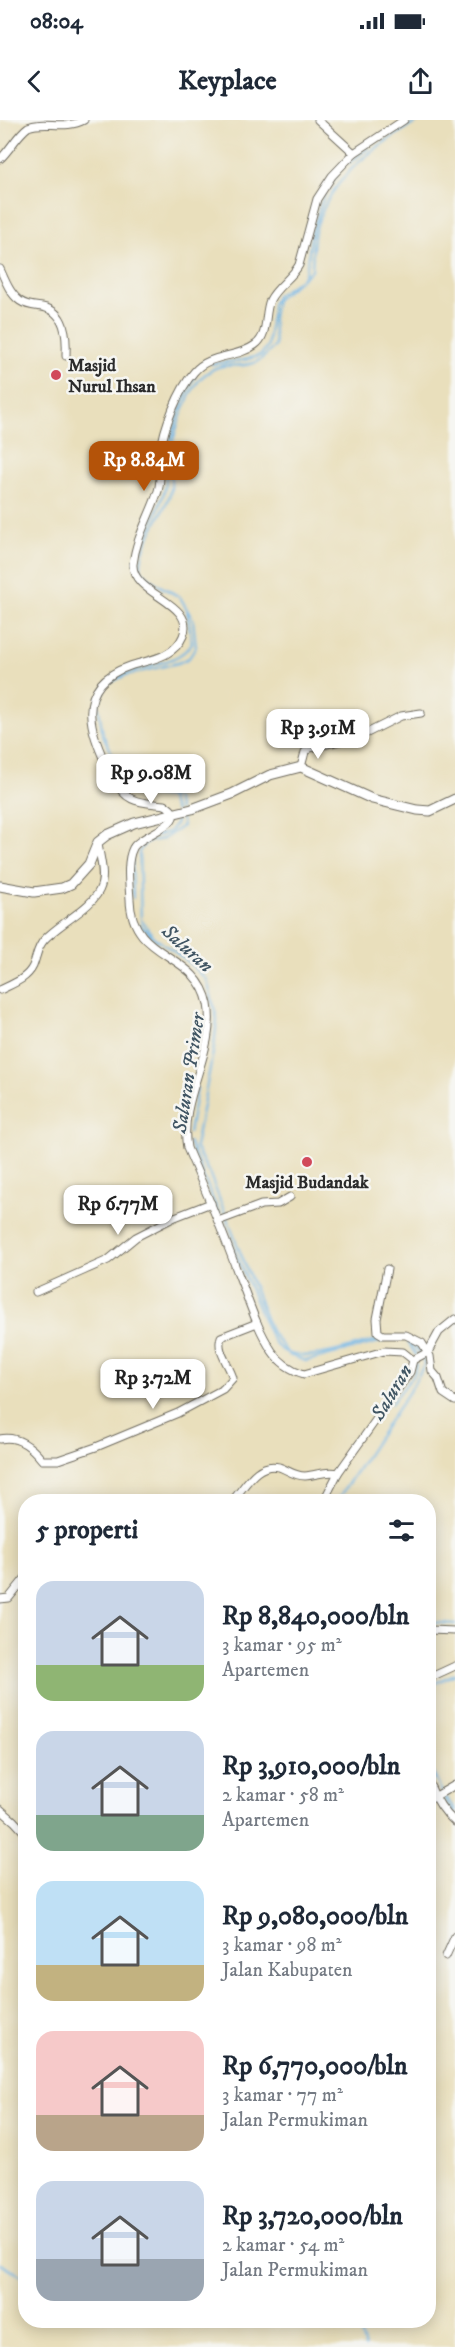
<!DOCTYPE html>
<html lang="id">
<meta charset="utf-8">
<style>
:root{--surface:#fff;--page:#f2f2f3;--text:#1f2937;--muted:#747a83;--accent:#b45309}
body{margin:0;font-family:"IM FELL DW Pica",serif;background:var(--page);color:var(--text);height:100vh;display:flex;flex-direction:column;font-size:22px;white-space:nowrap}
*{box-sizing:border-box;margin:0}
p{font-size:20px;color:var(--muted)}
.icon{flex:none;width:33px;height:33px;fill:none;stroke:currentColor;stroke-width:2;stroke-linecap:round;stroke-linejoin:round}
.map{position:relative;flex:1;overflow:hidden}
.details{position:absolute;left:18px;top:1374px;width:418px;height:834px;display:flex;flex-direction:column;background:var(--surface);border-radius:24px;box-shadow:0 3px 15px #0003}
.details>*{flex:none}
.price{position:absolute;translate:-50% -51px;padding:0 14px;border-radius:12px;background:#fff;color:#222;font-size:20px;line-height:39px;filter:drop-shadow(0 2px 3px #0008)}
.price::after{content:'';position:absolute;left:50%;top:36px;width:18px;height:14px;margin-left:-9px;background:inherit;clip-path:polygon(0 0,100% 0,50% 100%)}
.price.selected{background:var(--accent);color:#fff}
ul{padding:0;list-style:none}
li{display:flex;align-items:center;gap:18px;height:150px;padding:0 18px}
li span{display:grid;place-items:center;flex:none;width:168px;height:120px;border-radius:18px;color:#555}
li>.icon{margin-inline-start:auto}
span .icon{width:72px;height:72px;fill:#fffc;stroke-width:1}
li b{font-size:26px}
h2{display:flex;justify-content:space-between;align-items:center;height:72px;padding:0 18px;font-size:26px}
.status{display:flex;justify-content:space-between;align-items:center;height:42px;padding:0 30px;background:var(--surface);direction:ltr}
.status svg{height:16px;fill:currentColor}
header{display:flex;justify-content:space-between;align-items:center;height:78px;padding:0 18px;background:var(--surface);font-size:27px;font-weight:700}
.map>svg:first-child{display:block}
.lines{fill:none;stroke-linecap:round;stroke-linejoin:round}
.stream{stroke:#70b6e7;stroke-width:2}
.minor-casing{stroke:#6e6a5e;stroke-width:9}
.tertiary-casing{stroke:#6e6a5e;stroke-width:11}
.minor{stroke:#fff;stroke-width:7}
.tertiary{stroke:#fff;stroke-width:9}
.poi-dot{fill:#d1495b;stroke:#f6f6f2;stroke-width:2}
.labels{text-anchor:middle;stroke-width:5;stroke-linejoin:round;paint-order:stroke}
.poi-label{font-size:18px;font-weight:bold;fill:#2b2b2b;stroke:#f6f6f2;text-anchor:start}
.water-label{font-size:20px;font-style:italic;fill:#405563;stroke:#f6f6f2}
</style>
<div class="status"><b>08:04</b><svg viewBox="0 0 49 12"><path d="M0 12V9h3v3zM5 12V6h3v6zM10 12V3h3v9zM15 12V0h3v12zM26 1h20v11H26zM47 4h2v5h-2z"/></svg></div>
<header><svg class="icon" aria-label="back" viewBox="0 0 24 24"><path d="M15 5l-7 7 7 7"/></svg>Keyplace<svg class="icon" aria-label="share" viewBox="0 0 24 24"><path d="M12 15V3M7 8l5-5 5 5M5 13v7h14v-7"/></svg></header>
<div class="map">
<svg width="455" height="2227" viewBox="0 0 455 2227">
<rect width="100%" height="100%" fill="#f6f6f2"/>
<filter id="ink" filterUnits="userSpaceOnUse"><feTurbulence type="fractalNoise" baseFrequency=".0167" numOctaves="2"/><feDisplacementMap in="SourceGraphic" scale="12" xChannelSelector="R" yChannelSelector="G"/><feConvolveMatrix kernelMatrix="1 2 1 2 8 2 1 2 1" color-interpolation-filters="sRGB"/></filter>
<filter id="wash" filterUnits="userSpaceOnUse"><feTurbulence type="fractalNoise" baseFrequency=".008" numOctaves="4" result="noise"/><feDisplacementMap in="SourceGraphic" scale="24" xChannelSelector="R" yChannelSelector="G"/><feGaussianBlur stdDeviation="1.35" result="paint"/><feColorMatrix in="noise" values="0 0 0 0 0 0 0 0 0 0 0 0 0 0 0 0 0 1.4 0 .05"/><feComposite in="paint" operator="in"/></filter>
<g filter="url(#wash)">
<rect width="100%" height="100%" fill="#e9dfbc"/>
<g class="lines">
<g class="stream">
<path d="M349,43L368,28"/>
<path d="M328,68L337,56"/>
<path d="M211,244L244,240L261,235L268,225L272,184L277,175L304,157L307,145L312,111L325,73"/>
<path d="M139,429C148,409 160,390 165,368C167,356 166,343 168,331C173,305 182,279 195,256"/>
<path d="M137,437L138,448L141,451"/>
<path d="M109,562C132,540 174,551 192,523L187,491"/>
<path d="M98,582L105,566"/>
<path d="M169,677L175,691"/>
<path d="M179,690L176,678L131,673L103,615L98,584L107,564L126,555L178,543L189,538L196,527L193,500L180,477L160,466L141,451C139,423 161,400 170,374C174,363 168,349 170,338C172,317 187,272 202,257C224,238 232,250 254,243C262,240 269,232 275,226L273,198L276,180L312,150C313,137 312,121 316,108C331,56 375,25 421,0"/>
<path d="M180,695L183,706L163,719L146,722L139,732L141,800L155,818L186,840L207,860L217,899L214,927L195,1027L210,1055L271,1211L289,1235L306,1241L395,1218"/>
<path d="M154,716L169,712L176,703L175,696"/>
<path d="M132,739L133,778"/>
<path d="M140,805L156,820"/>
<path d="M189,1013L197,968"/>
<path d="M189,1022L261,1194C266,1205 272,1223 282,1230C305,1246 358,1224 384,1218"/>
<path d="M408,1222L416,1235"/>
<path d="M391,1284L414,1254L416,1244"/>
<path d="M336,1382L412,1267L424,1245L422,1234L407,1219"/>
<path d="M429,1502L455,1504"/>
<path d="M429,1566L455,1554"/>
<path d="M429,1645L442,1672L455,1690"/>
<path d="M429,1649L434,1660"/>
<path d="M444,1678L449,1689L455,1694"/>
<path d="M0,2144L26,2158"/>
<path d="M356,2200L365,2227"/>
</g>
</g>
</g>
<g filter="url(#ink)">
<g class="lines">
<g class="minor-casing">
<g id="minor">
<path d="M318,0L354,33L332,56L317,79L299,145C292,158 276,167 270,180C264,194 269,215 255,225C236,239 210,233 194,252C179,269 163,308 161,331C159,344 162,358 158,371C150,396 136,417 133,444C131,475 197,482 183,516C174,538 148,540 130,546C70,566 91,617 113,658C127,684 139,682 165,685C194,702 140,714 133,728C126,741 129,764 130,779C131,841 197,830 208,884C217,931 178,979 187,1028C205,1069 222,1110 237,1151C248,1178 256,1207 272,1231C280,1243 291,1250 304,1254L384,1231L403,1232L413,1240L410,1252L338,1353L323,1382"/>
<path d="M354,33L404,0"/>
<path d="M0,39C10,30 17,15 28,7C43,0 66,10 84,0"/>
<path d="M0,149C5,160 10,174 20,181C27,186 35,186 42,187C66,191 67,217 66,236"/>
<path d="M301,647L305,632L310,628L361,616L401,596L421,593"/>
<path d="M0,870C12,864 27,859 33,846C37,836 37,828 44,820C59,803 95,787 101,766C105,754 100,737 98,724"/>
<path d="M218,1101L261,1085L278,1084L290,1077"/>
<path d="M387,1149L377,1199L378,1212L383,1215H406L422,1223L430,1236L432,1251L438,1258L443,1273L455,1281"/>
<path d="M36,1172L108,1140L136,1117L175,1097L211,1083"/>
<path d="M413,1240L428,1232L439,1212L455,1199"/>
<path d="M0,1319C17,1315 32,1327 42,1340H58L96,1327L178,1293L223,1269L233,1258C229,1244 216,1231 221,1217L257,1203"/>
<path d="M193,1382H201"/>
<path d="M231,1382C244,1369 256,1341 279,1347C288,1350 294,1356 305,1356C317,1355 327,1350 338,1353"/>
<path d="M0,1479L9,1478L26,1457"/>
<path d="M429,1510L455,1511"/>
<path d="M429,1558L455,1546"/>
<path d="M429,1663C435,1678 442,1691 455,1702"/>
<path d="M429,1680L455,1665"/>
<path d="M0,1689L14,1701L26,1714"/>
<path d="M446,1836L455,1816"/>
</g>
</g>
<g class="tertiary-casing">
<path id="tertiary" d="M0,766L34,772L62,768L71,764L89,744L98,722L107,715L134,703L192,689L232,674L270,655L301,647L372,679L417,690L430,691L455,679"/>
</g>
<use href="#minor" class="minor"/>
<use href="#tertiary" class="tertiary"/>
</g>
</g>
<g class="poi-dot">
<circle cx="56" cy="255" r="6"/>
<circle cx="307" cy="1042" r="6"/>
</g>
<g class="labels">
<g class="poi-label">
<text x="68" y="251">Masjid<tspan x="68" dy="21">Nurul Ihsan</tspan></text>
<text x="307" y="1068" text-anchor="middle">Masjid Budandak</text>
</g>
<g class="water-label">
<text transform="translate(188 828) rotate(42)" y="7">Saluran</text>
<text transform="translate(188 953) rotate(-81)" y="7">Saluran Primer</text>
<text transform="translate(391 1272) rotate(-59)" y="7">Saluran</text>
</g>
</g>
</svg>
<b class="price selected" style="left:144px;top:372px">Rp 8.84M</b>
<b class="price" style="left:318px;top:640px">Rp 3.91M</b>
<b class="price" style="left:151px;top:685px">Rp 9.08M</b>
<b class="price" style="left:118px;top:1116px">Rp 6.77M</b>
<b class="price" style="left:153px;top:1290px">Rp 3.72M</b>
<section class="details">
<h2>5 properti<svg class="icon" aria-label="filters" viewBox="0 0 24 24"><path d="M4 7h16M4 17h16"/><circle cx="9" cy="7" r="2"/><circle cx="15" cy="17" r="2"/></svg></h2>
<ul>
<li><span style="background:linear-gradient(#c9d6e8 70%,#8fb573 0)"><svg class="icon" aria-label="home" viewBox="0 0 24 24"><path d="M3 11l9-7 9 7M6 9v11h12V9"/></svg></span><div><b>Rp 8,840,000/bln</b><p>3 kamar · 95 m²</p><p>Apartemen</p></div></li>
<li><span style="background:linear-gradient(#c9d6e8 70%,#7fa58c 0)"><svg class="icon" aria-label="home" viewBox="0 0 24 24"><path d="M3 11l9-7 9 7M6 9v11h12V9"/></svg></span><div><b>Rp 3,910,000/bln</b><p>2 kamar · 58 m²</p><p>Apartemen</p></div></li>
<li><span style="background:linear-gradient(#bfe0f5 70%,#c2b280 0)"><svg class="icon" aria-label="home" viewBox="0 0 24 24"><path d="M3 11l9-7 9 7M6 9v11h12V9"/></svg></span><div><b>Rp 9,080,000/bln</b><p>3 kamar · 98 m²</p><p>Jalan Kabupaten</p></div></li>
<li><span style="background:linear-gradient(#f6c9c9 70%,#b9a48a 0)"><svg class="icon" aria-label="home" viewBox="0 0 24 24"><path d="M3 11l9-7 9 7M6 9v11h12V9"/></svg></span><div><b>Rp 6,770,000/bln</b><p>3 kamar · 77 m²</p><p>Jalan Permukiman</p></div></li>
<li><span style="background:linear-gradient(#c9d6e8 65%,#9aa5b1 0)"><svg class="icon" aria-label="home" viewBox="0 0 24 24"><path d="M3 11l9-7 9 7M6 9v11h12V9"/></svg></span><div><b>Rp 3,720,000/bln</b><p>2 kamar · 54 m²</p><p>Jalan Permukiman</p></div></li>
</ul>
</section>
</div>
